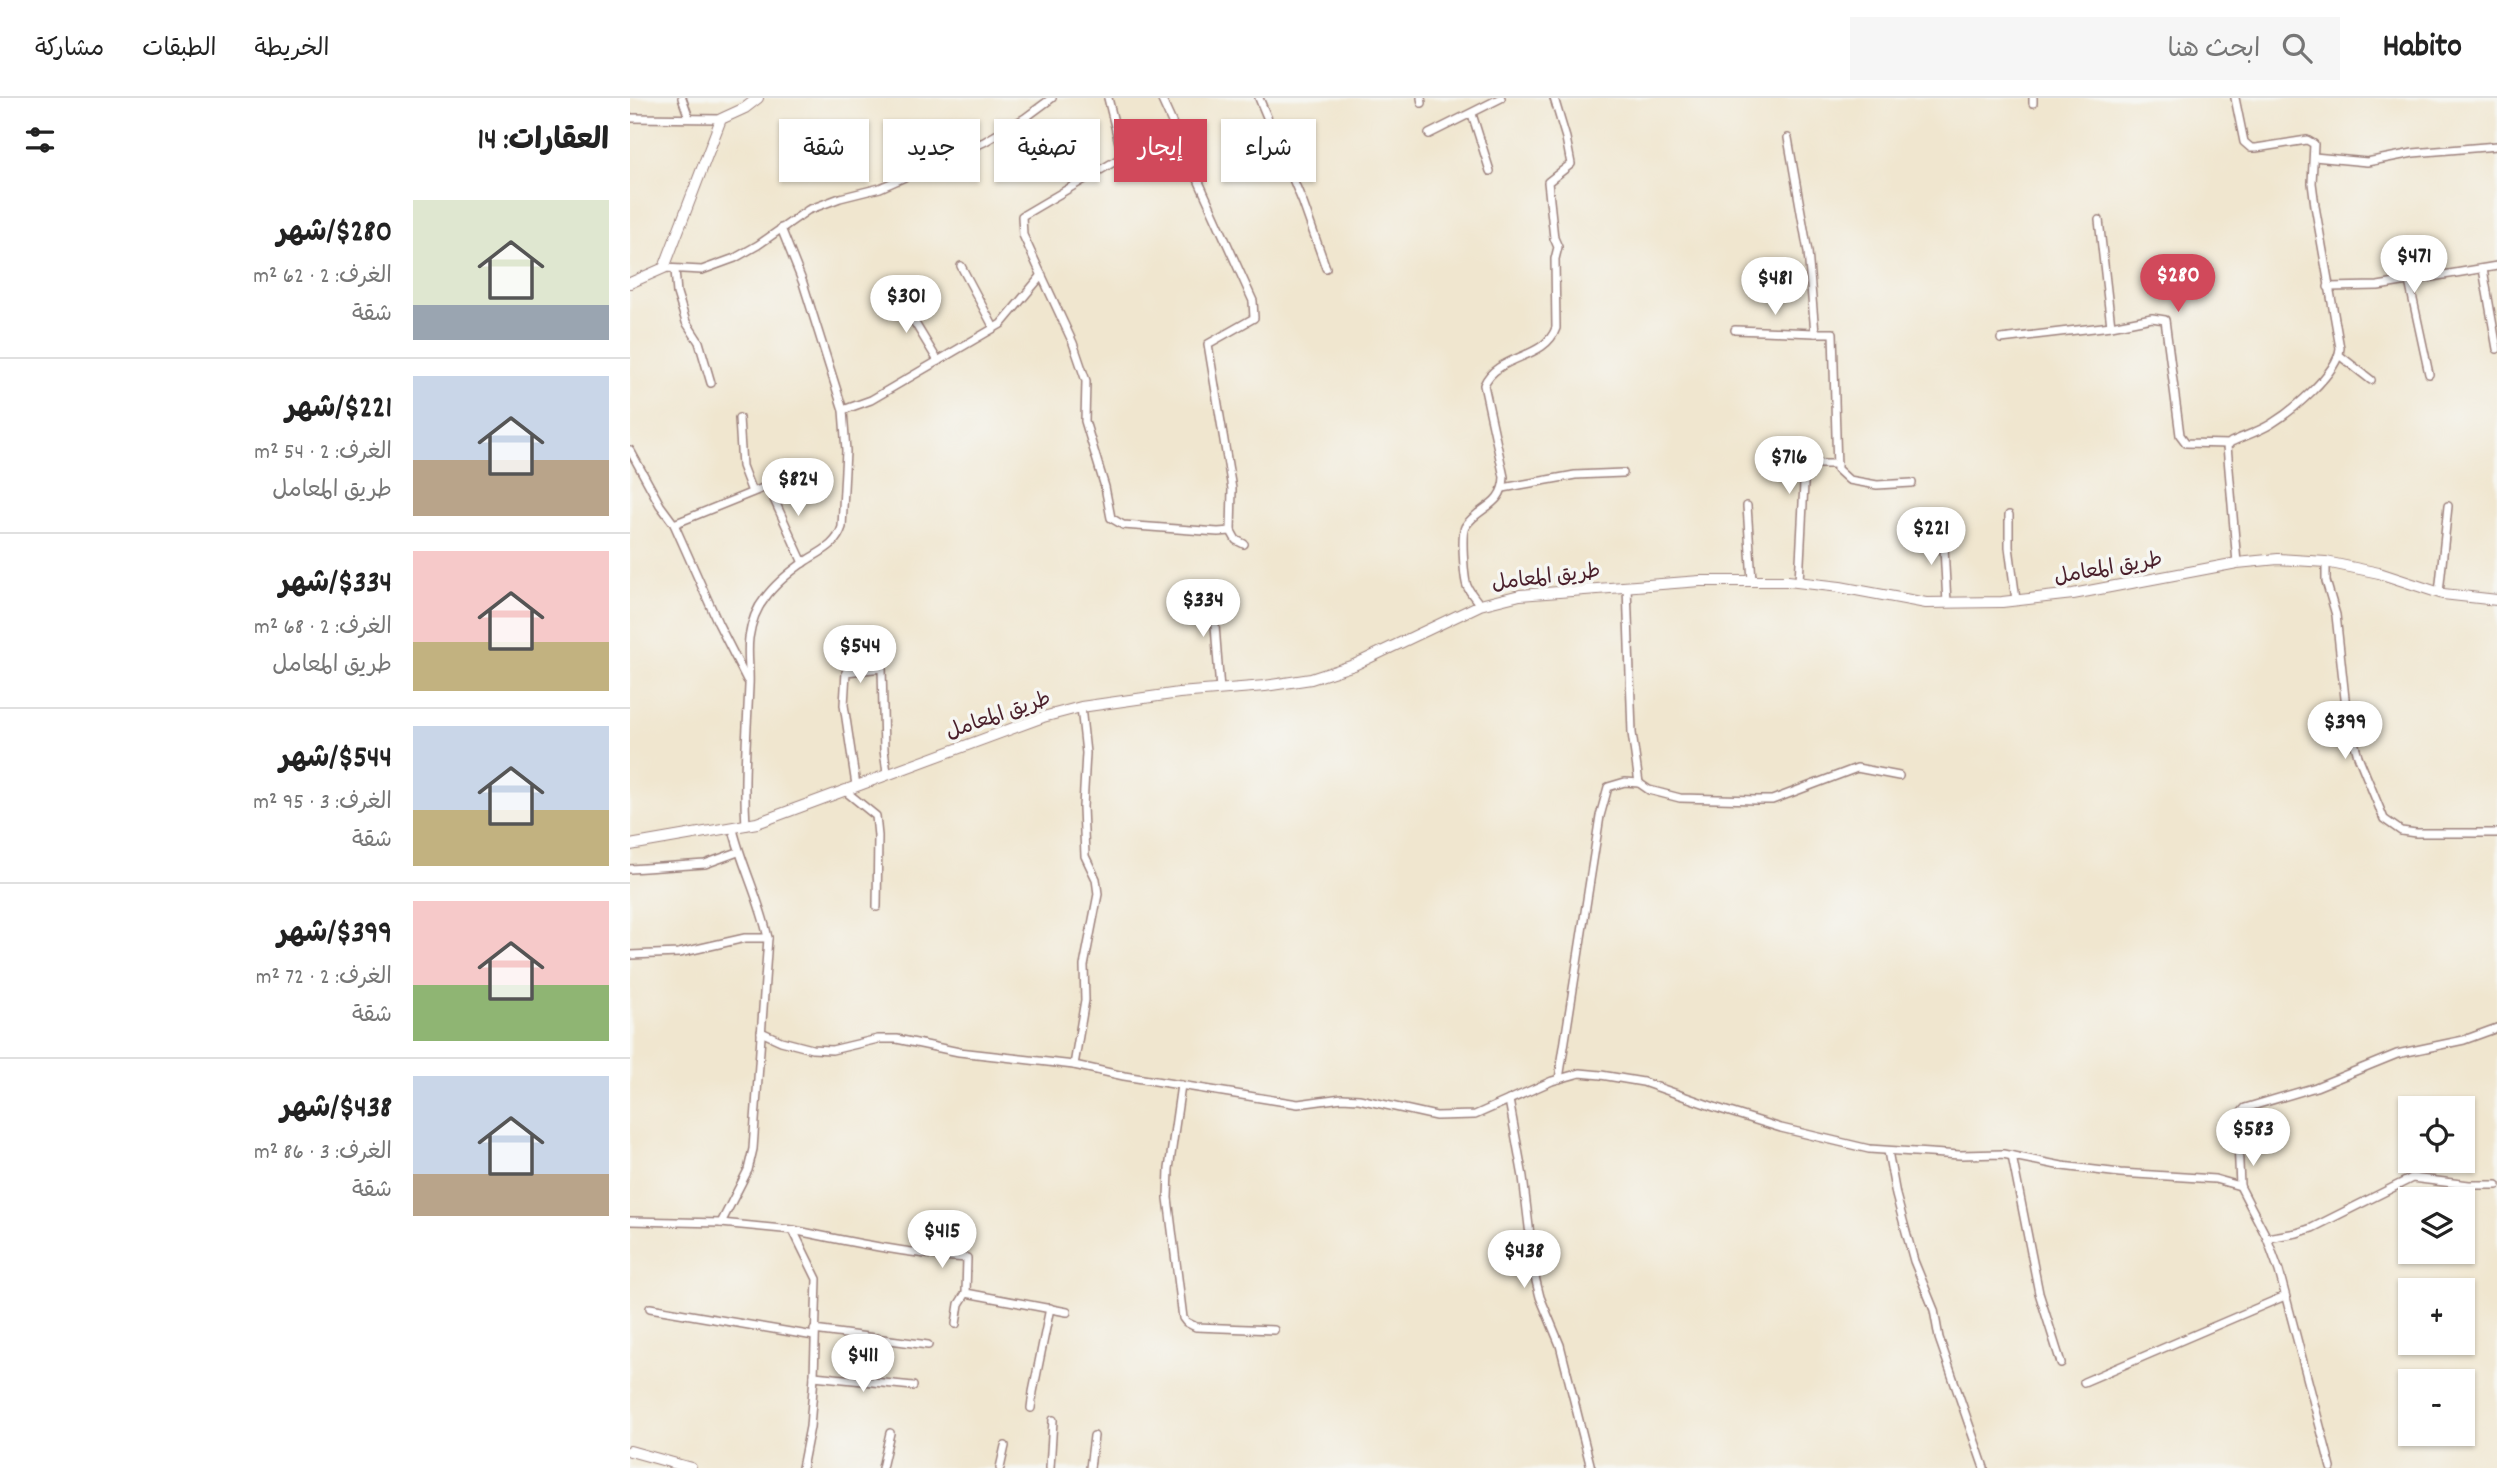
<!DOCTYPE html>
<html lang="ar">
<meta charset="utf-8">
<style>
:root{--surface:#fff;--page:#f6f6f6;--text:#222;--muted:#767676;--line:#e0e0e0;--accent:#d1495b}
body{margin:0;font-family:Dekko,"Playpen Sans Arabic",sans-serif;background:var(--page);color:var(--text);direction:rtl;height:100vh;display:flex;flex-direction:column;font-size:26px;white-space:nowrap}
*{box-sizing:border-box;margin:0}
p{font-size:23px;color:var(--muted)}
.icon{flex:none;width:38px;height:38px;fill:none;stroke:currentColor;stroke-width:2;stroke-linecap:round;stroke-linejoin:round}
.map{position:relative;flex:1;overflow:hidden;direction:ltr}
.drawer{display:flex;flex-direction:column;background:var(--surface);width:630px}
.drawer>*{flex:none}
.hud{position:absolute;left:21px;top:21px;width:665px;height:63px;direction:rtl;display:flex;gap:14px}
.fabs{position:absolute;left:1768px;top:998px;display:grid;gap:14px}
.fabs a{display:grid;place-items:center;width:77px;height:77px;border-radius:0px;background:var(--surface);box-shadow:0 2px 5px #0004;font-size:35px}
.price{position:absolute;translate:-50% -60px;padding:0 16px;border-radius:24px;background:#fff;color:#222;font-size:23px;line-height:46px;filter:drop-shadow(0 2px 4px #0008)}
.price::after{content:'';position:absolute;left:50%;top:42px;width:21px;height:16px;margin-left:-10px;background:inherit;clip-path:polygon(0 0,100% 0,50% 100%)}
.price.selected{background:var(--accent);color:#fff}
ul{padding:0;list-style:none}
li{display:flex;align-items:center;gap:21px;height:175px;padding:0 21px}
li+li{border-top:2px solid var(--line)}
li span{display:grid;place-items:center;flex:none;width:196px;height:140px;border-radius:0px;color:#555}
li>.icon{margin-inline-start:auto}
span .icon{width:84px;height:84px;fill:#fffc;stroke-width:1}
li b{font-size:30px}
h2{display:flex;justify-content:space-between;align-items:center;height:84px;padding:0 21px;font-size:30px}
.pill{padding:0 24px;border-radius:0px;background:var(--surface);box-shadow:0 2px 5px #0004;font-size:24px;line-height:63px}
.pill.selected{background:var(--accent);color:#fff}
header{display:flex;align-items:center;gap:42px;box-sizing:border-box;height:98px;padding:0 35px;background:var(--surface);border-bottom:2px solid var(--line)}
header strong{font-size:33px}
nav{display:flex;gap:38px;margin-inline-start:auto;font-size:24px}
.search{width:490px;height:63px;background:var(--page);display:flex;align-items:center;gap:18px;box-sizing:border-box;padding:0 24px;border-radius:0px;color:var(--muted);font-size:26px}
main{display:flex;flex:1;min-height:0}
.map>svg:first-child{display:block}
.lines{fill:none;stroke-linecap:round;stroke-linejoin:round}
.street-casing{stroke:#9d827d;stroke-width:10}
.secondary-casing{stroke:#9d827d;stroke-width:12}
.street{stroke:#fff;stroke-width:7}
.secondary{stroke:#fff;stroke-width:10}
.labels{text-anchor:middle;stroke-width:7;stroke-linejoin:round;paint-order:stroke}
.street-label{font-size:21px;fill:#4a1f2b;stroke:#f6f6f2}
</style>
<header>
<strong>Habito</strong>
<div class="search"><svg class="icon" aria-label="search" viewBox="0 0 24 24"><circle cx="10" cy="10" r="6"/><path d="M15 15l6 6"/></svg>ابحث هنا</div>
<nav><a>الخريطة</a><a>الطبقات</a><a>مشاركة</a></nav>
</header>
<main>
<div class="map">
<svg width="1867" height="1370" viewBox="0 0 1867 1370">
<rect width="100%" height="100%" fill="#f6f6f2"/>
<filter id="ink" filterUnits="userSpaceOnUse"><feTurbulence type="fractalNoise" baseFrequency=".0143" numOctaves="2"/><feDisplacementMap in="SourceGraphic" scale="14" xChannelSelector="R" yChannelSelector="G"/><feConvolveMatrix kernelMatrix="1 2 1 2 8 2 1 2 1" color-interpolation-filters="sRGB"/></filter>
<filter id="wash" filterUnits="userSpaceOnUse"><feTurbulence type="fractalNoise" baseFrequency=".00686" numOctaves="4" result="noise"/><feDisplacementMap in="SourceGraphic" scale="28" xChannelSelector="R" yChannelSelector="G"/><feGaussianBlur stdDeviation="1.57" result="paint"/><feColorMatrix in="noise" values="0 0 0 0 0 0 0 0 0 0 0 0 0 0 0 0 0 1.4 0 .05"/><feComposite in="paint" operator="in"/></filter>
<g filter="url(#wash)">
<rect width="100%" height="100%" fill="#f0e6cf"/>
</g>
<g filter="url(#ink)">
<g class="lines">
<g class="street-casing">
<g id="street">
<path d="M52,0L59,20"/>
<path d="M478,0L491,53L489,61L392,118L393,137L443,245L456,283L455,323L475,389L481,420L493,427L588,434L601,433"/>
<path d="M531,0L623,203L624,220L578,246L602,391L601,433L606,442L614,446"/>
<path d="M629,0L673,105L696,170"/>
<path d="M791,0L792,5"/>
<path d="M1403,0V5"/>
<path d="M1605,0L1614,44L1621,50H1626L1677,42L1684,46L1682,85L1685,108L1710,250C1708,275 1662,313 1641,326C1628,334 1614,338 1601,344L1597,348L1607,465"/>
<path d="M842,16L860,73"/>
<path d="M0,20L91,21"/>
<path d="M799,36L871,0"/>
<path d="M1158,40L1178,154L1185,235H1203L1207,371L1219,382L1247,387L1282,385"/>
<path d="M1684,59L1737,64L1783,55L1867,48"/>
<path d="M1469,122L1481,228L1522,220L1535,222L1550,337L1556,345L1599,346"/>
<path d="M331,168L364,230"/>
<path d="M34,170L72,172L105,160L128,147L178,112L210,100L250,90L354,44L395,20L422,0"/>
<path d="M1853,171L1867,251"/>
<path d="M45,172L47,195L56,224L69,244L81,285"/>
<path d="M1779,183L1799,276"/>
<path d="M1698,189L1748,188L1867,168"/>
<path d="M268,197L308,263"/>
<path d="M1105,232L1185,235"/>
<path d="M1371,241L1481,228"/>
<path d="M1709,257L1741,282"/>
<path d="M213,312L241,302L371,226L412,177"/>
<path d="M109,320L112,368L122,394"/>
<path d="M0,352L30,407L44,426L88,525L117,582"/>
<path d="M873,390L945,377L993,375"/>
<path d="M1117,408L1122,483"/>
<path d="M1379,417V449L1386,502"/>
<path d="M44,426L138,388L173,465"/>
<path d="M1313,431L1317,505"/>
<path d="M1696,464V483L1706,517L1717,619L1728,658L1754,721L1771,733L1786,735H1867"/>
<path d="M1169,484L1175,366H1207"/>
<path d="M997,488L1002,635L1009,685"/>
<path d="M582,489L590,592"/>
<path d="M1809,495L1818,408"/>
<path d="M850,507C846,501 840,495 837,488C834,480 831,436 835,429C848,408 873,409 874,379L854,287C867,256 915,262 926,230L925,161L928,149L924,140L918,84L941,66L936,40L924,0"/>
<path d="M226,687L214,607L216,574L252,570L254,652L257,675"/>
<path d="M214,692L246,718L248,738L247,809"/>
<path d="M116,728C113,681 117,635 119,588C120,572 117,555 119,540C121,526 126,511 135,500C145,486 160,474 174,464C191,453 206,448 212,429L216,353L213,312L173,185L151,130"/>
<path d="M0,771L75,766L108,754"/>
<path d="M0,857L49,855L115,840H138"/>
<path d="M131,934L151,943L182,951L202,952L248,941H267L329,954L444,967L494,978L668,1006L712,1000L729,1001L806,1018L845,1017L922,983L950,975L971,977L1013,984L1087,1010L1151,1030L1239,1051L1330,1057L1373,1056L1432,1068L1490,1075L1585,1081L1610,1088"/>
<path d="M444,967L455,902L454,868L468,796L466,781L455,758L453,709L456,655L451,609"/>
<path d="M929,981L970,718L978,689L995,684L1009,685L1019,692L1050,700L1126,702H1142L1227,670L1269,678"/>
<path d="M551,987L539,1071L538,1100L553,1220L556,1224L566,1229L644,1232"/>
<path d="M879,1002L893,1079L905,1179L910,1199L930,1247L961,1370"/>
<path d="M1258,1053L1266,1097L1284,1163L1304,1212L1309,1240L1354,1370"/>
<path d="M1382,1058L1409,1195L1431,1265"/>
<path d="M0,1123L91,1125L118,1072L123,1051L138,840C130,802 112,768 103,731"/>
<path d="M91,1125L163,1132L187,1181L184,1278L180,1329L172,1370"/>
<path d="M163,1132C220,1144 278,1156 337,1160L336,1195L437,1214"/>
<path d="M1637,1140L1667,1135L1682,1130L1782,1080L1839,1087H1867"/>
<path d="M20,1210L184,1238"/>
<path d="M326,1226L329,1206L336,1195"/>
<path d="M184,1232L298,1247"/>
<path d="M184,1278L283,1288"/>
<path d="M1454,1284L1655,1198"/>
<path d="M401,1310L403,1294L420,1210"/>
<path d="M252,1370L260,1335"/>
<path d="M370,1370L375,1348"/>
<path d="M420,1370L423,1322"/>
<path d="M460,1370L464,1338"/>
<path d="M1701,1370L1649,1173L1637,1140L1610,1088L1607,1020L1615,1010L1686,989L1767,956L1834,942L1867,930"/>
</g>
</g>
<g class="secondary-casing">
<g id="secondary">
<path d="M0,185L34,170L91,21L115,10L128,0"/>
<path d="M0,747L127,725L413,619L451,609L549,595L635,588L681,581L724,567L850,507L890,497L1070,483H1158L1210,489L1296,505L1372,504L1443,496L1607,465L1648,461L1696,464L1749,475L1813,496L1867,502"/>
<path d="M0,1353L61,1370"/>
</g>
</g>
<use href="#street" class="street"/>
<use href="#secondary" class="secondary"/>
</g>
</g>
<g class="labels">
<g class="street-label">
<text transform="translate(1478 469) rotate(-10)" y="7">طريق المعامل</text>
<text transform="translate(916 478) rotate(-7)" y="7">طريق المعامل</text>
<text transform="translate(368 616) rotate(-19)" y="7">طريق المعامل</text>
</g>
</g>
</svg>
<div class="fabs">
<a><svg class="icon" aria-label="locate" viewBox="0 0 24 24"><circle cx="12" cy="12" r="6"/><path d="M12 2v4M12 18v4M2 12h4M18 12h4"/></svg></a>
<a><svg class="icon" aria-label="layers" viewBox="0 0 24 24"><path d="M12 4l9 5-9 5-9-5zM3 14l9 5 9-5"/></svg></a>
<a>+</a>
<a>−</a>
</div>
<b class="price" style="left:1784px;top:197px">$471</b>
<b class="price selected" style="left:1548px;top:216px">$280</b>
<b class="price" style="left:1145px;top:219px">$481</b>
<b class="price" style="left:276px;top:237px">$301</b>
<b class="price" style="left:1159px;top:398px">$716</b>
<b class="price" style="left:168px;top:420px">$824</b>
<b class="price" style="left:1301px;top:469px">$221</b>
<b class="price" style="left:573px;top:541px">$334</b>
<b class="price" style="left:230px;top:587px">$544</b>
<b class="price" style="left:1715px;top:663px">$399</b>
<b class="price" style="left:1623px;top:1070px">$583</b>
<b class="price" style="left:312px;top:1172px">$415</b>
<b class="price" style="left:894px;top:1192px">$438</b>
<b class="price" style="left:233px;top:1296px">$411</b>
<div class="hud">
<a class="pill">شراء</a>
<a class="pill selected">إيجار</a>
<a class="pill">تصفية</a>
<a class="pill">جديد</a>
<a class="pill">شقة</a>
</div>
</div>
<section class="drawer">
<h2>العقارات: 14<svg class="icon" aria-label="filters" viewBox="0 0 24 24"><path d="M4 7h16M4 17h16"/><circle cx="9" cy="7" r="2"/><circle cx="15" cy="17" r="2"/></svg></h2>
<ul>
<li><span style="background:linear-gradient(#dfe7d0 75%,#9aa5b1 0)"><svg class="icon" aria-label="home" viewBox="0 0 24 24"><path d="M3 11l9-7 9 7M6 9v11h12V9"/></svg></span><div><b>$280/شهر</b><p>الغرف: 2 · 62 m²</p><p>شقة</p></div></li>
<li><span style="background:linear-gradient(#c9d6e8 60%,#b9a48a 0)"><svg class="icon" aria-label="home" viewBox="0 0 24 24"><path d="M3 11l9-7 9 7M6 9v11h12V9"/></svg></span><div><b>$221/شهر</b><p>الغرف: 2 · 54 m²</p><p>طريق المعامل</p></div></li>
<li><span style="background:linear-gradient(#f6c9c9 65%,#c2b280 0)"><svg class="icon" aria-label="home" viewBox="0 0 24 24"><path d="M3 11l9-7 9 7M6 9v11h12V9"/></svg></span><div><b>$334/شهر</b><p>الغرف: 2 · 68 m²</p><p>طريق المعامل</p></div></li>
<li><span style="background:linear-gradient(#c9d6e8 60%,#c2b280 0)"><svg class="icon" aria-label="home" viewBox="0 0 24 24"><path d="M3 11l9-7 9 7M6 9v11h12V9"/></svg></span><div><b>$544/شهر</b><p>الغرف: 3 · 95 m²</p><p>شقة</p></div></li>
<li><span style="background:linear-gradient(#f6c9c9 60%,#8fb573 0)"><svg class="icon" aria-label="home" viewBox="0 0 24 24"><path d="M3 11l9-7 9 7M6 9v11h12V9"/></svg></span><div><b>$399/شهر</b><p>الغرف: 2 · 72 m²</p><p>شقة</p></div></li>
<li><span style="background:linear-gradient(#c9d6e8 70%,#b9a48a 0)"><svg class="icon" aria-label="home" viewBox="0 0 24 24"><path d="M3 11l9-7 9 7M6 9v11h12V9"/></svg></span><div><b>$438/شهر</b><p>الغرف: 3 · 86 m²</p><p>شقة</p></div></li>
</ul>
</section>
</main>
